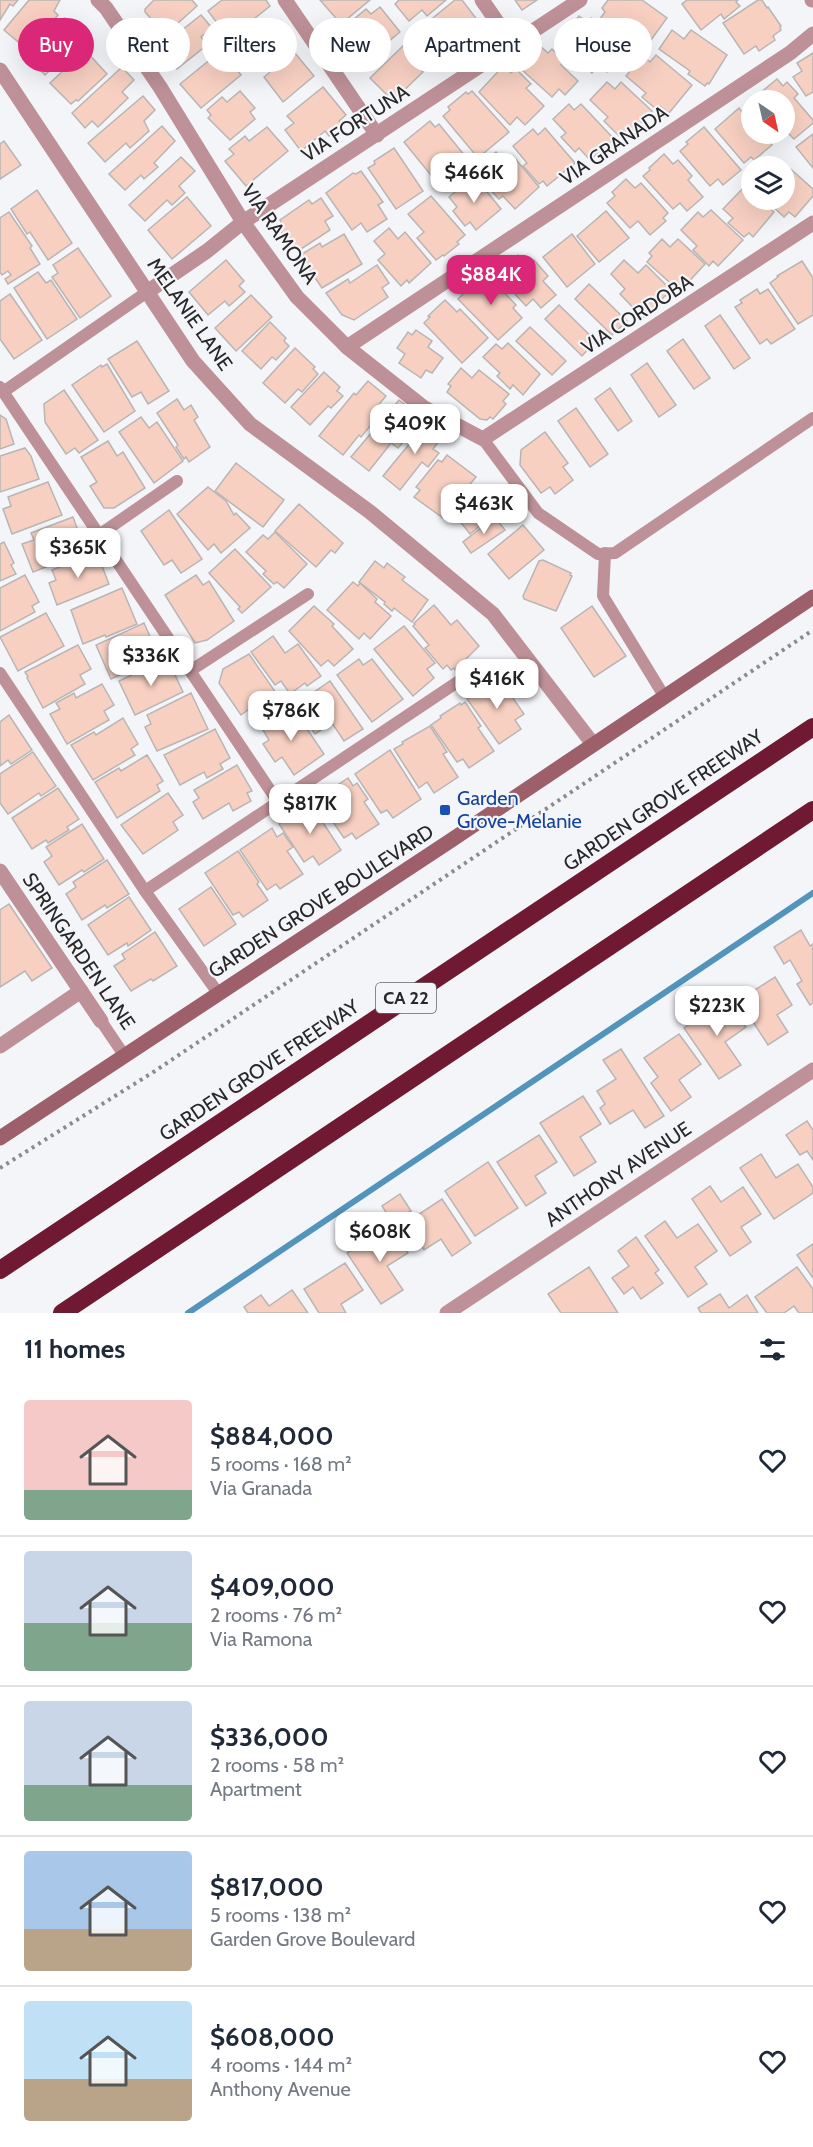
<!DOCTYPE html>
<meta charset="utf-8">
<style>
:root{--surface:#fff;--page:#f2f2f3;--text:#1f2937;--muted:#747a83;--line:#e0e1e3;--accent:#db2777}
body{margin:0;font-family:Cabin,sans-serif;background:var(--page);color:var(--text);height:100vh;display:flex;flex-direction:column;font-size:22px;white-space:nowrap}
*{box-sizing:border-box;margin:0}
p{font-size:20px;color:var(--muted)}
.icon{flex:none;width:33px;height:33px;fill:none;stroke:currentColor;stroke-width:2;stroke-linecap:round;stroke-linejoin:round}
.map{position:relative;height:1313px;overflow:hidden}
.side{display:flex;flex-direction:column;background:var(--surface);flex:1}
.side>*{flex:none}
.guide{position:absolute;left:18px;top:18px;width:777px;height:54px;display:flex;gap:12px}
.needle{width:39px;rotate:146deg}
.buttons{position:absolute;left:741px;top:90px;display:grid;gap:12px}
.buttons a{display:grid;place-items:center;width:54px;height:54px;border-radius:50%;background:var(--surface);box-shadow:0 6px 24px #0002;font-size:30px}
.price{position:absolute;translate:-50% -51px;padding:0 14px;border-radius:12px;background:#fff;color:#222;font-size:20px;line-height:39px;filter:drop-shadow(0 2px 3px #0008)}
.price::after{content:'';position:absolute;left:50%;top:36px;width:18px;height:14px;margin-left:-9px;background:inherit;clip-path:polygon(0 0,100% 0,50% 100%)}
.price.on{background:var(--accent);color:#fff}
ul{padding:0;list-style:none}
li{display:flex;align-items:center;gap:18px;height:150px;padding:0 24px}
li+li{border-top:2px solid var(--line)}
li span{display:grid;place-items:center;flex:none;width:168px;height:120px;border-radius:6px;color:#555}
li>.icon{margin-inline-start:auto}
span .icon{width:72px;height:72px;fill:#fffc;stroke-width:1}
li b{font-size:26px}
h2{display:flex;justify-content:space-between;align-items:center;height:72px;padding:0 24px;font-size:26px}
.chip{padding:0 21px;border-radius:27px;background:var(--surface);box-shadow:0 6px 24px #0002;font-size:21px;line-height:54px}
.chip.on{background:var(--accent);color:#fff}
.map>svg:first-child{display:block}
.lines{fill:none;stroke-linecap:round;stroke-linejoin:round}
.stream{stroke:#5394bc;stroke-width:6}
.building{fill:#f7d0c2;stroke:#b9b5b4;stroke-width:1.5}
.path{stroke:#8b8b8d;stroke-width:4;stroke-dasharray:3 4.5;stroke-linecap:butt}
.service{stroke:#bd9197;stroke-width:12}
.minor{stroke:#bd9197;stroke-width:15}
.secondary{stroke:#9d606a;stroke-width:15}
.motorway{stroke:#6f1932;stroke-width:18}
.transit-dot{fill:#1a4fb4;stroke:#f4f5f9;stroke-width:2}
.labels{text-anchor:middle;stroke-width:4.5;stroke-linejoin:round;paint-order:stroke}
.shield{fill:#f4f5f9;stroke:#656667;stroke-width:1.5}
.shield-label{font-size:18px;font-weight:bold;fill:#282829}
.street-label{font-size:20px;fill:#282829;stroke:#f4f5f9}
.transit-label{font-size:20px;fill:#164399;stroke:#f4f5f9;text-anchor:start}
</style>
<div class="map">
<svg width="813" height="1313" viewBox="0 0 813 1313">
<rect width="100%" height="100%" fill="#f4f5f9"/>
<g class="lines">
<path class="stream" d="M188,1313L813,893"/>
</g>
<g class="building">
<path d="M0,0H18L13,6L10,4L0,20Z"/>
<path d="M29,0H60L54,11L58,15L48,27L44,23L24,47L4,30Z"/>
<path d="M154,0H192L197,6L167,33L165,31L163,32L145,12V9Z"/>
<path d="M222,0H266L270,6L229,39L208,11Z"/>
<path d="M320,0H370L341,24Z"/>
<path d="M399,0H446L427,16L422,10L409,21L395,4Z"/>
<path d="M455,0H462L485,30L436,68L424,52L431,46L418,30Z"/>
<path d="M515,0H537L522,10Z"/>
<path d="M608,0H642L667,18L643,51L599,20L605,12L602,8Z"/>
<path d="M687,0H738L736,2L740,6L724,19L721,14L701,30L682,4Z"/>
<path d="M758,0H762L767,8L768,7L781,26L780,27L781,30L773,36L775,40L759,51L756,46L744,54L723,23Z"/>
<path d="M380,7L400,32L368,59L347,34L357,26L353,20L366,9L371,14Z"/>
<path d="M201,15L212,28L201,37L207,45L177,69L171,61L169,62L158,49Z"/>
<path d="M579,16L587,22L591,18L604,29L600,33L623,52L607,72L598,65L592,73L558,44Z"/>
<path d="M65,18L84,37L79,41L81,43L68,55L67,54L45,75L26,56Z"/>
<path d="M276,25L289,41L258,67L245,50Z"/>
<path d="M672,30L684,39L691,30L727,55L709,84L707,83L705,86L688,74L690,71L659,49Z"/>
<path d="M407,42L422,58L416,64L423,72L393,101L370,78Z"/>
<path d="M540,46L548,53L552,49L564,61L561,65L578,81L565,95L559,89L552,97L521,69Z"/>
<path d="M85,50L107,74L78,101L76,100L71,104L50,83Z"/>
<path d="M222,50L241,75L201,108L180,84Z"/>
<path d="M294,52L314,76L283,102L264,77Z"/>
<path d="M813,53V92L806,96L793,77L802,71L797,63Z"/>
<path d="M656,55L692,85L669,113L660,106L657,110L642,97L646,93L626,76L643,56L650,62Z"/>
<path d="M504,65L511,73L516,69L531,84L526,88L544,106L525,125L517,117L510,125L479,92Z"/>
<path d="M122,67L134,80L122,92L128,98L98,127L92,121L85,128L72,113Z"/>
<path d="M777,79L783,86L787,82L798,94L794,98L813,120V123L794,139L787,132L780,139L776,134H784V100H752Z"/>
<path d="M607,82L615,89L621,82L652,111L628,136L623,131L619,136L604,121L608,117L590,100Z"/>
<path d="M323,87L346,115L339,121L343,125L329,136L325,131L301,151L285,130L294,123L287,116Z"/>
<path d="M240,91L255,108L250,112L255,119L230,140L208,118L211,115L207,110L222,97L227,102Z"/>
<path d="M472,91L509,132L478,158L443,116L450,110L448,107L466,92L468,94Z"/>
<path d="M143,96L155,110L144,121L149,131L130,148L126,143L105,162L88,143Z"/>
<path d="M569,104L574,110L581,104L614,139L590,160L579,148L575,152L561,137L566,133L553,119Z"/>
<path d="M739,108L749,120L752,118V134H762L772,145L754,160L751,157L744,163L715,129Z"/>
<path d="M430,121L435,127L439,124L469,161L446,179L441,172L434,179L404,142Z"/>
<path d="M162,126L175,141L154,163L158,167L144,179L141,175L125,190L109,174Z"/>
<path d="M267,127L288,151L246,186L225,161L234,154L229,149L245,136L249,141Z"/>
<path d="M704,127L741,170L723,185L718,179L710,186L680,151L688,144L686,142Z"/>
<path d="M545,128L575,163L547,186L543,181L539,184L523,166L527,163L513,146L533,129L538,135Z"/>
<path d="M813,134V168L796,147Z"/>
<path d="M4,141L21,165L0,179V144Z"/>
<path d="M394,148L423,191L396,209L368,168L375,164L374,161Z"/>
<path d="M496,152L505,163L513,156L539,187L515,209L503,196L499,199L488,187L493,183L478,167Z"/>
<path d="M664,154L673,164L678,160L692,176L688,180L703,197L687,211L680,203L673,209L643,176L650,170L649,168Z"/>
<path d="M181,157L195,171L179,186L185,193L172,205L167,200L145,221L129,205Z"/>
<path d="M785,164L813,189V196L795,217L789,212L784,217L768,202L770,200H784V166H783Z"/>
<path d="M361,171L383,202L378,205L387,219L367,232L361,223L352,230L326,193L353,173L356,174Z"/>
<path d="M474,176L501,209L476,230L470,222L465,226L453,211L457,207L449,197Z"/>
<path d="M626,179L635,188L641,183L668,213L663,218L666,221L650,235L638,221L630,228L607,203L615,196L612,192Z"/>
<path d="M746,185L752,191V200H761L774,212L753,237L749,233L744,237L728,223L733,218L723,209Z"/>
<path d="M37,190L72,243L48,260L30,232L27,234L11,209Z"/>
<path d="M431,196L465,235L457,242L459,244L444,256L443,255L436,260L417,238L424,232L408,214Z"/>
<path d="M187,197L211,226L172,259L148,230Z"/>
<path d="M321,198L333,216L325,221L330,230L298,251L292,243L289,245L278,227L282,224L280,220L309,200L312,204Z"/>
<path d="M711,210L743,240L718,266L713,261L709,266L693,250L697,246L681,230L698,212L703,217Z"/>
<path d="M606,211L629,238L599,262L577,236Z"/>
<path d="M9,212L32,246L30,248L40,264L8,284L5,279L11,275L8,271L2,275L0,272V218Z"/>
<path d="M389,228L398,239L405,232L431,263L409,283L407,280L401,286L378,260L385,254L374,241Z"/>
<path d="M344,234L362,264L322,288L303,260L305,259L302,254L320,243L322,247Z"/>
<path d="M572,234L595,264L567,287L543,257Z"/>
<path d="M662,239L670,247L678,239L705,264L684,287L682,285L677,289L647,262L652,256L649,253Z"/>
<path d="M78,248L111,296L80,318L52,277L58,273L53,265Z"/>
<path d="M518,255L528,266L534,260L548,276L543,281L556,295L541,308L533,299L526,306L498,276Z"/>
<path d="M226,260L244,281L239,286L245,292L229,306L225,301L208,315L189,292Z"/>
<path d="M624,260L638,273L646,265L671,290L643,318L620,294L625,289L611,274Z"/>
<path d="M802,261L813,278V315L798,324L770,283L778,277L777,276Z"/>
<path d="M377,265L389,283L382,288L388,297L354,320L342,315L326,293L348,279L350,283Z"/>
<path d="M38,272L46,283L51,280L77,319L47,339L14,288Z"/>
<path d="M485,272L516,305L513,308L522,318L498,340L458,299Z"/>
<path d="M589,284L627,321L612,335L575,299Z"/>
<path d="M757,289L760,294L768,289L795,329L771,344L767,339L760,344L735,307L742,303L740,300Z"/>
<path d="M10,294L42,340L14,359L0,339V301Z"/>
<path d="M251,295L272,317L236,351L215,328Z"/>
<path d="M445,300L457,312L460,309L488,338L462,363L424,323L430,317L428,316Z"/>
<path d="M559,305L596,341L582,356L545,319Z"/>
<path d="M720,315L750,358L734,369L705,326Z"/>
<path d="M270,322L286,338L284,341L289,346L276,360L272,357L261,369L242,351Z"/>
<path d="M530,327L566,361L552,375L516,341Z"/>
<path d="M416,330L432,341L428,347L443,358L432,373L426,370L421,378L399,363L405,354L397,348L408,332L412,335Z"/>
<path d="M683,339L710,378L694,389L667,351Z"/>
<path d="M137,341L169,391L148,404L141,392L132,397L108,359Z"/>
<path d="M508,343L540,374L523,395L513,385L510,389L497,376L500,373L483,357L496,344L502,349Z"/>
<path d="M295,348L315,367L313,369L318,374L302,392L298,389L285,403L263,383Z"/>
<path d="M647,363L676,405L659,417L631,375Z"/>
<path d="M107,364L135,411L104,432L72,385L101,365L102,367Z"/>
<path d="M461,368L472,378L479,370L509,394L503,401L506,404L493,419L490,417L487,420L480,419L447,392L451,386L448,384Z"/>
<path d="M324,372L340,387L337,391L343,396L331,408L328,406L310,425L291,407Z"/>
<path d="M368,381L386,396L375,409L380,414L361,437L359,435L343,455L319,436L354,393L356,395Z"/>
<path d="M610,388L632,421L618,431L595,399Z"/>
<path d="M64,390L98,440L79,453L75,448L66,454L45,422L44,404Z"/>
<path d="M177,399L184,410L191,405L198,417L194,420L210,447L189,462L186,457L184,459L176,447L178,445L157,413Z"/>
<path d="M399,400L415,412L402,429L409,435L398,448L391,443L369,471L351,457Z"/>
<path d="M576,408L608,454L590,467L558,421Z"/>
<path d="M0,415L6,419L14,444L0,449Z"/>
<path d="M141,417L149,428L157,422L183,461L154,483L119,432Z"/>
<path d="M429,420L445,433L433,449L439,453L428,467L422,462L400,490L383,476Z"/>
<path d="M545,432L568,463L563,467L573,480L555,494L550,487L541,493L520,465L521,450Z"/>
<path d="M108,441L117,456L123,452L145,488L114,508H104L90,486L97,482L81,457Z"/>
<path d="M25,448L31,456L39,479L0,492V456Z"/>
<path d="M447,455L476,477L463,493L465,495L455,509L452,506L443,518L414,497L420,490L416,487L438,460L442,462Z"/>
<path d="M236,463L284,500L263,527L215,491Z"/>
<path d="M48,482L62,515L12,534L3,509L11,506L8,497Z"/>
<path d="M208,487L226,501L234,515L236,513L250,528L221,553L214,544L208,550L177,514Z"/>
<path d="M485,490L500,509L470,534L455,515Z"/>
<path d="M299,504L343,543L335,553L331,550L316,567L275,531Z"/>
<path d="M169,510L202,559L181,573L172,560L164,565L141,531Z"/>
<path d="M73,517L86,553L75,558L74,556L33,572L22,544L34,540L31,533Z"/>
<path d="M495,517L505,530L471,553L463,542Z"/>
<path d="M523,525L544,550L509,579L488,554Z"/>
<path d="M275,532L307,564L284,588L277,582L274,584L263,574L266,571L246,552L263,535L268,539Z"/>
<path d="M4,542L14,563L11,565L16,574L0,581V544Z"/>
<path d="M235,549L271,587L242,613L238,609L240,607L209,573Z"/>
<path d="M94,554L100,561L109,584L57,605L49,583L56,580L52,570Z"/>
<path d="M543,560L571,573L570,575L572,576L556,611L524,599L523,596L539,561Z"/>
<path d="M375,561L384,568L387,563L405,577L402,580L428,600L412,622L394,608L392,611L384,604L385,602L359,582Z"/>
<path d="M25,575L39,602L32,606L35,612L0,631V588Z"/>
<path d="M196,575L203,585L209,581L234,621L207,640L195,643L165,595Z"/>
<path d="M353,582L358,586L360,583L377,599L375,602L391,616L370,639L364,633L359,639L327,610Z"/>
<path d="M122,588L137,624L106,637L105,635L83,644L71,610Z"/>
<path d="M434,605L451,625L457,620L479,646L455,670L454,668L451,670L447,665L443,669L425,648L429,645L413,626L415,624L414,623Z"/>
<path d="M314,606L334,624L332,626L353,649L334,666L328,660L321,666L289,631Z"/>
<path d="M592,606L626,656L594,677L561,628Z"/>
<path d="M46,613L64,646L18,671L0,637Z"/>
<path d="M144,623L159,657L111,679L96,645Z"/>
<path d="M404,626L435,663L427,669L434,678L413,696L374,649Z"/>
<path d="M273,636L285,653L298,644L321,676L307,686L305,683L290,694L281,681L275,685L251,652Z"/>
<path d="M78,645L91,669L80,675L85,684L43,708L27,678L28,677L25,672Z"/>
<path d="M249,654L283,703L257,721L249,709L241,715L219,683L223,669Z"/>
<path d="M167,658L183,692L135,715L119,681Z"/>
<path d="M359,659L363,665L372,659L403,699L372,722L337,675Z"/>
<path d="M499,678L524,714L515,720L521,729L499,744L467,699Z"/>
<path d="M330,681L363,729L344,741L332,723L315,734L293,703L309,692L311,694Z"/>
<path d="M102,684L114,705L104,711L109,720L67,744L50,714L60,709L56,703L74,693L76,698Z"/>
<path d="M191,693L208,729L157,751L145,727L151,724L147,715Z"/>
<path d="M465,702L481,726L478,728L494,751L469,768L463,759L457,762L431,725L441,718L440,716L460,703L461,705Z"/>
<path d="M282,710L291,723L299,717L324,754L294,775L282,757L275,762L263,744L269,740L260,725Z"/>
<path d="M9,715L32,750L11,764L8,760L0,766V722Z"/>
<path d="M123,718L138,744L131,749L135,755L93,780L71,745L94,732L96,735Z"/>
<path d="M430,726L447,752L443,754L458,777L434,793L427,782L419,788L394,749L403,744L402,742Z"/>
<path d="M215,729L230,758L220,764L223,769L207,778L204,772L180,785L164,755Z"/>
<path d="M390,750L421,799L393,818L387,810L381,813L355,774Z"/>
<path d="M33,752L56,786L41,796L39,793L8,814L0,803V774Z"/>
<path d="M147,755L163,781L157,785L160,791L117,818L95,782L119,768L121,771Z"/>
<path d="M237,765L252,791L247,793L251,801L233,811L229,803L203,819L193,802L199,798L194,790Z"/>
<path d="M348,778L353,786L357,783L368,799L364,802L379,824L356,839L352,833L344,838L317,799Z"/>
<path d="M58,788L79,819L67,827L69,830L48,843L46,840L32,849L12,818Z"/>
<path d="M168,793L183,815L173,822L178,830L143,854L121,825Z"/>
<path d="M310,803L341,850L319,865L313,856L304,862L279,824Z"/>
<path d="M82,824L104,859L84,872L82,870L59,885L44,862L52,856L46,847Z"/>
<path d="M272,828L277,837L283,833L293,847L287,851L303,874L280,889L276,884L267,890L240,850Z"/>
<path d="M238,851L259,882L257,884L268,900L243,917L239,912L233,915L205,873Z"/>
<path d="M107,860L129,894L107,908L105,905L82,920L66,894L76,887L73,882Z"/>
<path d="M211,887L236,924L204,946L179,909Z"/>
<path d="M129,897L151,930L128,946L127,943L108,955L88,925Z"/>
<path d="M9,904L52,968L32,981L25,971L0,987V910Z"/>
<path d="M801,930L810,946L813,944V1003L810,1005L797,984L802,981L790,960L784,964L774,947Z"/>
<path d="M155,932L177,966L153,981L151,979L131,991L114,966L125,959L122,954Z"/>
<path d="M775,977L792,1005L777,1015L788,1032L768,1045L739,1000Z"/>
<path d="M726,999L746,1027L725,1042L741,1065L719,1079L684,1028Z"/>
<path d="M679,1034L701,1064L679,1080L691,1097L671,1111L651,1083L658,1077L644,1058Z"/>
<path d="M621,1049L664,1116L645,1128L633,1110L610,1124L600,1108L605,1104L597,1091L616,1079L603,1060Z"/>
<path d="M583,1096L601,1124L580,1137L596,1162L574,1176L540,1123Z"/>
<path d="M807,1121L813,1130V1160L807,1151L800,1155L786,1135Z"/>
<path d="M539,1135L557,1162L535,1176L546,1193L526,1206L497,1162Z"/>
<path d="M761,1154L776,1178L798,1164L813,1187V1193L774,1219L740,1168Z"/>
<path d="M488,1162L518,1208L475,1236L445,1191Z"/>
<path d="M710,1186L721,1202L743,1187L761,1214L741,1227L751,1242L730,1256L692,1199Z"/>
<path d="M400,1194L411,1211L392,1222L382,1206Z"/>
<path d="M442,1199L471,1243L452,1256L441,1239L424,1250L407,1222Z"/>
<path d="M665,1221L677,1238L698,1224L717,1251L695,1267L707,1284L688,1297L645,1236Z"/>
<path d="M390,1225L408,1253L387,1266L403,1290L381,1304L347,1253Z"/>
<path d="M636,1237L659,1270L655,1273L663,1283L641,1299L633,1287L624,1294L612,1278L629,1266L618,1251Z"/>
<path d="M813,1244V1278L797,1255Z"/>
<path d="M345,1263L363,1290L341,1304L346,1313H319L304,1289Z"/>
<path d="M589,1267L618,1313H561L548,1294Z"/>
<path d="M797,1267L813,1289V1313H799L794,1306L784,1313H767L755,1297Z"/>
<path d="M292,1290L308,1313H248L244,1307L261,1295L269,1306Z"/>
<path d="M720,1294L729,1308L747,1295L758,1313H701L698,1308Z"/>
</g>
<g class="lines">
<path class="path" d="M0,1168L155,1071L813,630"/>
<g class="service">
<path d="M0,387L278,802"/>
<path d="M3,392L147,292"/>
<path d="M483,439L538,513L598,554L615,553L813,418"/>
<path d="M99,535L177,481"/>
<path d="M605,553L603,596L664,696"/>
<path d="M190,671L308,594"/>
<path d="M0,673L145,891L459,681"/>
<path d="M145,891L218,993"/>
<path d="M101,1021L124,1055"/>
</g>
<g class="minor">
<path d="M98,0L106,8L160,87L243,222L297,297L347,347L423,407L483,439L813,223"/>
<path d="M285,0L377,135"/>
<path d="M482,0L513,45"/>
<path d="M812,0H813"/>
<path d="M0,70L193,361L250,424L370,512L493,614L593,744"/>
<path d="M147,292L207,251L243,222L580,0"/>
<path d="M347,347L790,53L813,34"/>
<path d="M0,871L101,1021"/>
<path d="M0,1046L81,991"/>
<path d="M447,1313L813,1070"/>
</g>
<path class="secondary" d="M0,1138L450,841L813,597"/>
<g class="motorway">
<path d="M0,1270L813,727"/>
<path d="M62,1313L813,810"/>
</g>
</g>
<rect class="transit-dot" x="439" y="804" width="12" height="12" rx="3"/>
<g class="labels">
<rect class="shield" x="376" y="983" width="60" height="30" rx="4.5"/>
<g class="shield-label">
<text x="406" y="1004">CA 22</text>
</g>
<g class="street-label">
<text transform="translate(355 123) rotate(-33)" y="7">VIA FORTUNA</text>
<text transform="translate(614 145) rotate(-34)" y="7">VIA GRANADA</text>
<text transform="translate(280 234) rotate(55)" y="7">VIA RAMONA</text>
<text transform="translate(190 314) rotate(55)" y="7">MELANIE LANE</text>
<text transform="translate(637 314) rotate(-33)" y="7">VIA CORDOBA</text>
<text transform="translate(663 800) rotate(-34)" y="7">GARDEN GROVE FREEWAY</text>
<text transform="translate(321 901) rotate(-33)" y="7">GARDEN GROVE BOULEVARD</text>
<text transform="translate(79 951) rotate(56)" y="7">SPRINGARDEN LANE</text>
<text transform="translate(259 1070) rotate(-34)" y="7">GARDEN GROVE FREEWAY</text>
<text transform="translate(618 1174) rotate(-34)" y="7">ANTHONY AVENUE</text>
</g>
<g class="transit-label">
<text x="457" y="805">Garden<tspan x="457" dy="23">Grove-Melanie</tspan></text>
</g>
</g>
</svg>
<div class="buttons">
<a><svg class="needle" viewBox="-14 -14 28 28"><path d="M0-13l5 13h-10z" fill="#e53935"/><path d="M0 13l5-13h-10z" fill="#747a83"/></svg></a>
<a><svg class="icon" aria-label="layers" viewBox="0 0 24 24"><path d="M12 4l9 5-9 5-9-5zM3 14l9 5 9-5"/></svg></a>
</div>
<b class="price" style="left:474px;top:204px">$466K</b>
<b class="price on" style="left:491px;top:306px">$884K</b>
<b class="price" style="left:415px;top:455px">$409K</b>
<b class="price" style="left:484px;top:535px">$463K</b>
<b class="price" style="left:78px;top:579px">$365K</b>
<b class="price" style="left:151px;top:687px">$336K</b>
<b class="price" style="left:497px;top:710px">$416K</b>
<b class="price" style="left:291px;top:742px">$786K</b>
<b class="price" style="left:310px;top:835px">$817K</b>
<b class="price" style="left:717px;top:1037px">$223K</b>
<b class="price" style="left:380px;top:1263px">$608K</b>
<div class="guide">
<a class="chip on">Buy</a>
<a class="chip">Rent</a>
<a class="chip">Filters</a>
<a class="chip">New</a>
<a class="chip">Apartment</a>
<a class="chip">House</a>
</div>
</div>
<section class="side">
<h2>11 homes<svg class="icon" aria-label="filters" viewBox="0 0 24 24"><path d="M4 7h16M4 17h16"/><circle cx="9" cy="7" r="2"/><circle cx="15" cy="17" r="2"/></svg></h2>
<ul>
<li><span style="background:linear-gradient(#f6c9c9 75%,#7fa58c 0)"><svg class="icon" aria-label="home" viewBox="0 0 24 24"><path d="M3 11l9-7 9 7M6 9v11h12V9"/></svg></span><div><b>$884,000</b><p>5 rooms · 168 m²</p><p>Via Granada</p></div><svg class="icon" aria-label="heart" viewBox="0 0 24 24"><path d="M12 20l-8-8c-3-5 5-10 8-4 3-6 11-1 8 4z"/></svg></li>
<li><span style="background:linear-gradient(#c9d6e8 60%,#7fa58c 0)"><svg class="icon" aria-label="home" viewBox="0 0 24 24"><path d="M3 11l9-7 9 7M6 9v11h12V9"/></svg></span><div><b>$409,000</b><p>2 rooms · 76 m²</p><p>Via Ramona</p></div><svg class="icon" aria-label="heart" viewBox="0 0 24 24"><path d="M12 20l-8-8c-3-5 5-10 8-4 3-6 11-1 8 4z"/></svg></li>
<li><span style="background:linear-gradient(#c9d6e8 70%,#7fa58c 0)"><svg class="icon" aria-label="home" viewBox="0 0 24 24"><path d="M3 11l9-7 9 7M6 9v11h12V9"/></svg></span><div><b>$336,000</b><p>2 rooms · 58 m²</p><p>Apartment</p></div><svg class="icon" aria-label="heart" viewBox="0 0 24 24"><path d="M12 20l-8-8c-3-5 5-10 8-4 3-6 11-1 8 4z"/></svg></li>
<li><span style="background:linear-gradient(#a9c7e8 65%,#b9a48a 0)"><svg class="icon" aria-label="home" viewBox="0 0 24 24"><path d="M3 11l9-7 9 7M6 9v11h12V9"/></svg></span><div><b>$817,000</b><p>5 rooms · 138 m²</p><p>Garden Grove Boulevard</p></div><svg class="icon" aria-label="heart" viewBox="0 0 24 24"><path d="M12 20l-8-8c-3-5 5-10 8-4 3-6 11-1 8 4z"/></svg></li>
<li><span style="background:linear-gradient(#bfe0f5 65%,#b9a48a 0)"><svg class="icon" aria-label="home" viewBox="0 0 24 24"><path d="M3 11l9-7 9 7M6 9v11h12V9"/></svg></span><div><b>$608,000</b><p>4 rooms · 144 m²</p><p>Anthony Avenue</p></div><svg class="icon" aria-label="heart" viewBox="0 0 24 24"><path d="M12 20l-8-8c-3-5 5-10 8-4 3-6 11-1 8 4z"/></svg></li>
</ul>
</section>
